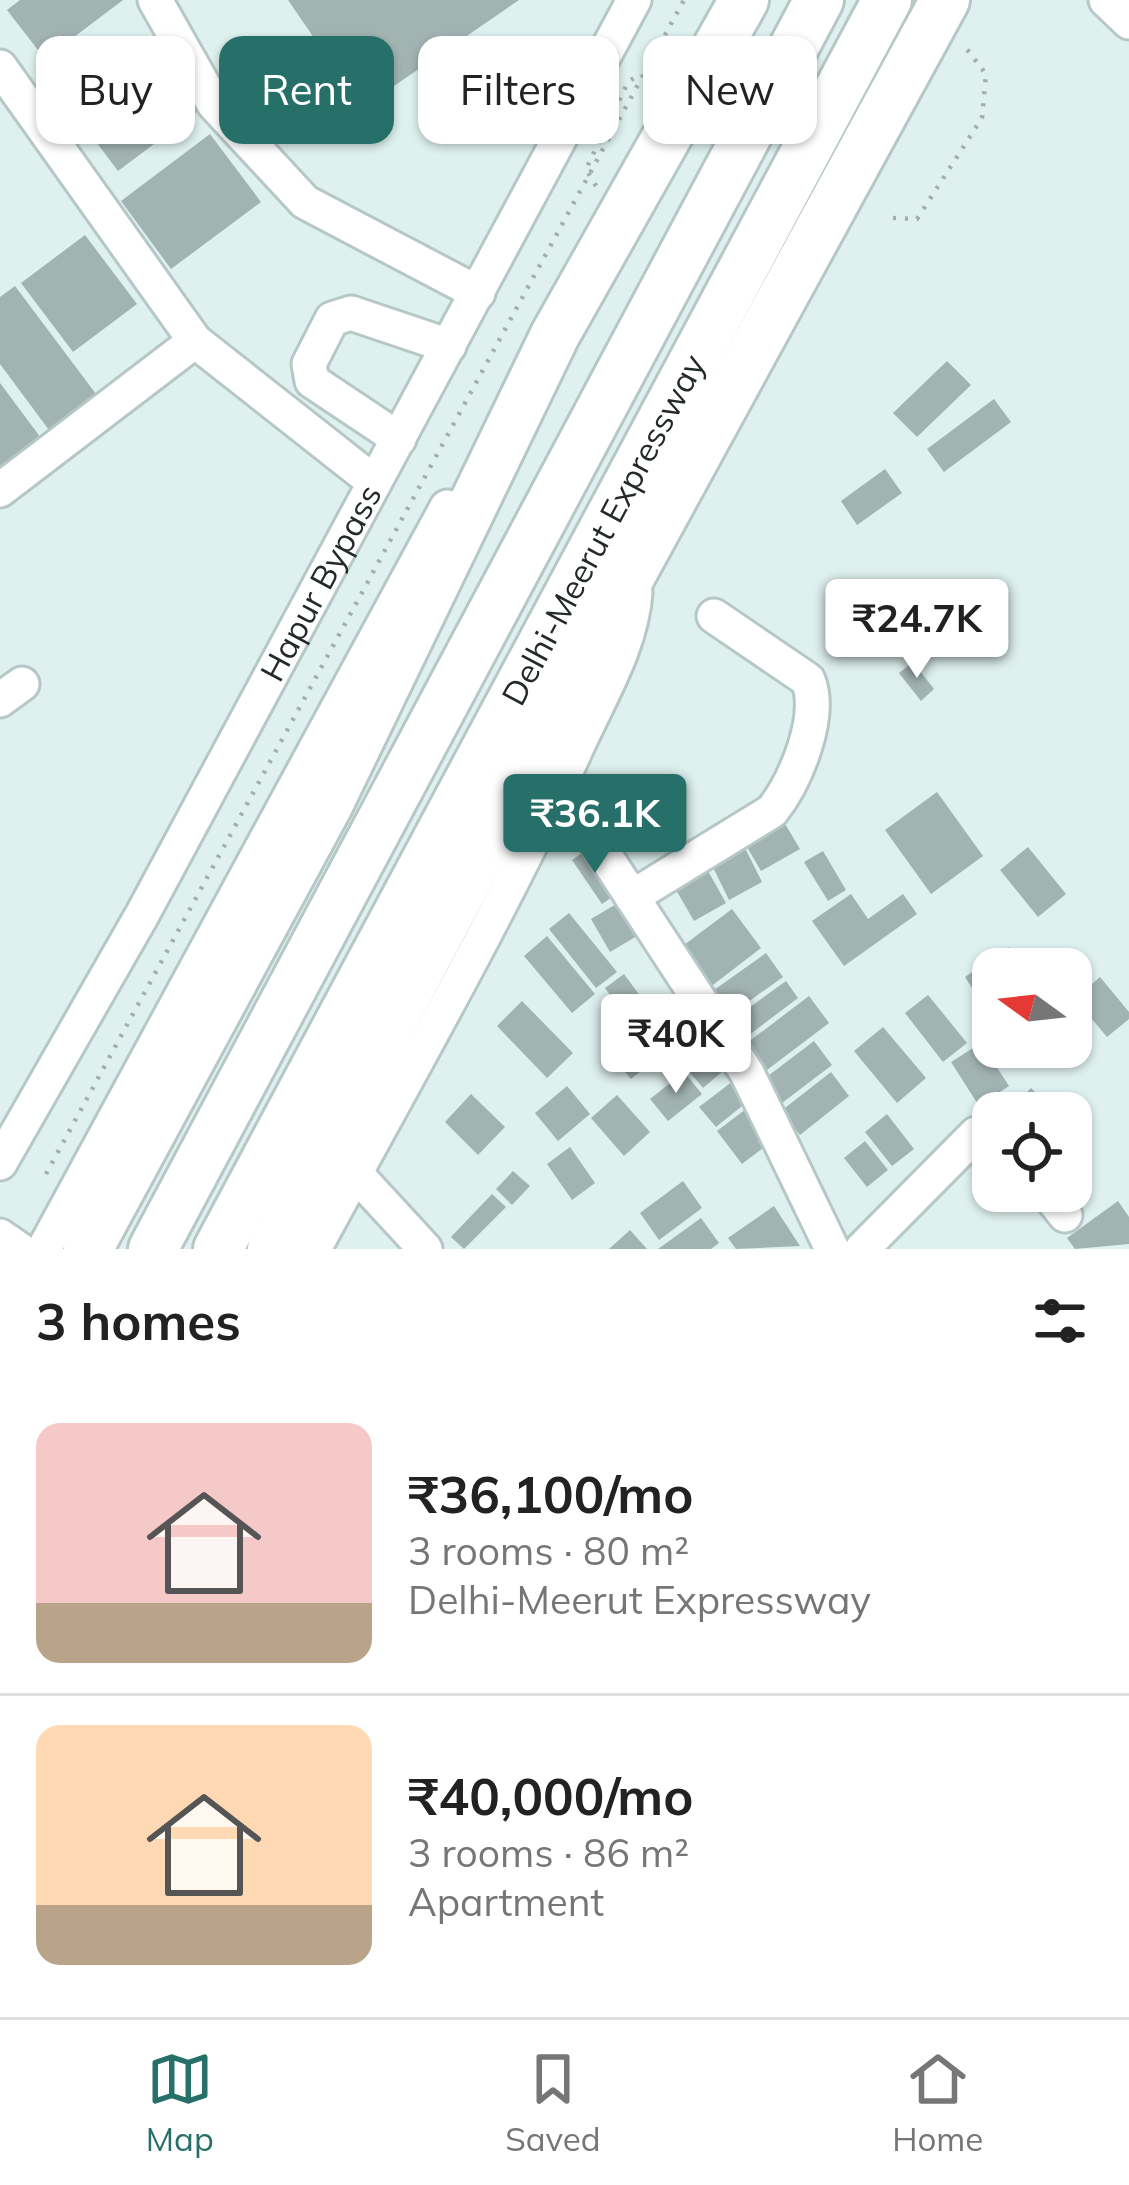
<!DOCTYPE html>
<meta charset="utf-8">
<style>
:root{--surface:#fff;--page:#f2f2f2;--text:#222;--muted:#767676;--line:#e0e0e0;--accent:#277069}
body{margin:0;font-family:Mulish,sans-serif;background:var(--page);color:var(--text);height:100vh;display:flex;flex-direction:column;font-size:45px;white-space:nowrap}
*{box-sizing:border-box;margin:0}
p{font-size:39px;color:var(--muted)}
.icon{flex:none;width:66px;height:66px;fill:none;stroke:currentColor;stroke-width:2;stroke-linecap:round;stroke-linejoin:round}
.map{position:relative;height:1249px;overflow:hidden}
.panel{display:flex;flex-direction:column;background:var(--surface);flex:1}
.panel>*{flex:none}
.banner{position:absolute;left:36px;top:36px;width:1059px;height:108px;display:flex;gap:24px}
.needle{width:78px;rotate:285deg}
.buttons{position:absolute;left:972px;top:948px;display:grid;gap:24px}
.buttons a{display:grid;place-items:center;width:120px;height:120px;border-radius:24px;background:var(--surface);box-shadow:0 3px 9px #0004;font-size:60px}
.price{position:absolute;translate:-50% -102px;padding:0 27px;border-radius:12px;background:#fff;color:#222;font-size:39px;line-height:78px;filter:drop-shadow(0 3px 6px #0008)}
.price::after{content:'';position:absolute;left:50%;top:72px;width:36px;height:27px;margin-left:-18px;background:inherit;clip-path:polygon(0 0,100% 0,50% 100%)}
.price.active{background:var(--accent);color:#fff}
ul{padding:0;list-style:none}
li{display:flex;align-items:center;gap:36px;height:300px;padding:0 36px}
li+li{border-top:3px solid var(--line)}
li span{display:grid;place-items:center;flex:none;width:336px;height:240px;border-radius:24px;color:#555}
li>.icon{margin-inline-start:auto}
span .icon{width:144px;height:144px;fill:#fffc;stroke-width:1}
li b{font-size:51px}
h2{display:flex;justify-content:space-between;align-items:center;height:144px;padding:0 36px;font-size:51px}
.tag{padding:0 42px;border-radius:24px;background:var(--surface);box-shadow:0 3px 9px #0004;font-size:42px;line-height:108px}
.tag.active{background:var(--accent);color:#fff}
.tabs{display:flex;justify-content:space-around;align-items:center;height:168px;border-top:3px solid var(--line);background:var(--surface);font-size:33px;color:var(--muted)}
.tabs a{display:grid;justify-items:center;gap:6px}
.tabs .active{color:var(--accent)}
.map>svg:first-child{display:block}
.building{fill:#a2b4b2}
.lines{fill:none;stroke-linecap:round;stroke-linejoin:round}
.minor-casing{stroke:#b6c8c6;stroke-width:39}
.highway-casing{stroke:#b6c8c6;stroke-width:54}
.path{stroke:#a0afad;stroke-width:4.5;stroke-dasharray:3 9;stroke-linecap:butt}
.minor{stroke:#fff;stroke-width:33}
.highway{stroke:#fff;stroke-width:48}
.labels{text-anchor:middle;stroke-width:12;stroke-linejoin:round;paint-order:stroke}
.street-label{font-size:33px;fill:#232a29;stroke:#def1ee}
</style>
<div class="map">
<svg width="1129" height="1249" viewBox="0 0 1129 1249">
<rect width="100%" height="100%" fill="#def1ee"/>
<g class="building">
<path d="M20,0H123L45,59L7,10Z"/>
<path d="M288,0H519L362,108Z"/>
<path d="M175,72L202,108L118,171L91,135Z"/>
<path d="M210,134L261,202L171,269L121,201Z"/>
<path d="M85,235L137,304L73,352L21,283Z"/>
<path d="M15,286L96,394L49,430L0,364V297Z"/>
<path d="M947,361L971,385L917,437L893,413Z"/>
<path d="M0,383L41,438L0,469Z"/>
<path d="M994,399L1011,422L944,472L927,449Z"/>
<path d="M885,469L902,493L857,525L841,501Z"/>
<path d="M913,662L934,689L921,701L899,673Z"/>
<path d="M937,792L983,856L931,894L885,830Z"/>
<path d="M778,812L800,849L761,871L740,835Z"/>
<path d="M744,846L762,882L729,900L711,863Z"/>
<path d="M1028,847L1066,894L1038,917L1000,870Z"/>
<path d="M588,849L618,893L602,904L572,860Z"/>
<path d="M823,851L846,890L828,901L804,862Z"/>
<path d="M704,864L726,903L694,921L672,883Z"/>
<path d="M851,894L868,919L903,894L917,914L844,966L812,921Z"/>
<path d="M628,897L647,930L610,952L591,919Z"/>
<path d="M732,909L761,948L709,988L680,948Z"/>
<path d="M569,913L617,972L596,988L549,929Z"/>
<path d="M547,936L595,994L572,1013L524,956Z"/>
<path d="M1009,947L1021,965L993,969V985L977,996L965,977Z"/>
<path d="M766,953L783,977L724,1019L707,995Z"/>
<path d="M624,974L652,1012L632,1026L605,988Z"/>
<path d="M1100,977L1129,1012V1019L1107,1037L1075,999Z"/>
<path d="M786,981L798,998L745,1038L732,1020Z"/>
<path d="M688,993L705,1015L657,1053L639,1031Z"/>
<path d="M928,995L967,1043L943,1062L905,1013Z"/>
<path d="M809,996L829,1023L767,1070L747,1043Z"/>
<path d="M993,998V1023L982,1005Z"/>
<path d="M522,1001L573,1053L547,1078L497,1026Z"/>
<path d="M705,1020L720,1038L670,1077L656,1058Z"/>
<path d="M883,1027L926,1078L897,1103L854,1051Z"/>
<path d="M632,1039L651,1063L631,1079L611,1055Z"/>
<path d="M814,1041L832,1065L782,1103L764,1079Z"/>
<path d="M719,1043L735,1061L703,1088L687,1069Z"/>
<path d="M981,1043L1009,1086L979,1106L951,1062Z"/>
<path d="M684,1072L702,1094L668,1121L650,1099Z"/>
<path d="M831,1072L849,1096L800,1135L781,1111Z"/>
<path d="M737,1078L752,1098L716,1127L699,1107Z"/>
<path d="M567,1086L590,1114L558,1141L535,1113Z"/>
<path d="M1031,1088L1055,1113H1006Z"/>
<path d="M471,1094L505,1127L478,1155L445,1122Z"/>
<path d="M617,1095L650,1132L624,1156L591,1118Z"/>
<path d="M746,1109L771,1142L742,1164L717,1131Z"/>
<path d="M887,1114L914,1149L892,1166L865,1132Z"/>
<path d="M865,1141L888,1170L867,1187L844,1158Z"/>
<path d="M570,1147L595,1183L572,1200L547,1164Z"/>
<path d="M513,1171L530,1186L512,1205L496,1189Z"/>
<path d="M683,1181L702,1208L659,1240L640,1213Z"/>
<path d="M492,1194L506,1207L464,1249L451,1237Z"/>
<path d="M1118,1201L1129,1217V1244L1075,1249L1067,1238Z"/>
<path d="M774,1206L800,1246L736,1249L728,1238Z"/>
<path d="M701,1218L719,1243L711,1249H658Z"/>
<path d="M630,1230L647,1249H609Z"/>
</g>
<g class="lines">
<g class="minor-casing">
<g id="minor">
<path d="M155,0L214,104L305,202L478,293"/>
<path d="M1106,0L1129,22"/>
<path d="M0,67L195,341L374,482"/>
<path d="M399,439L312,381L309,364L332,319L351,313L449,346"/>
<path d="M0,490L195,341"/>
<path d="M0,700L22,684"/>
<path d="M559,785L747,1073L832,1249"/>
<path d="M632,897L772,811C795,782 823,717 808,680L714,616"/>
<path id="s1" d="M0,1163L142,915L634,0"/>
<path d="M355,1173L425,1249"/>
<path d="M1046,1191L1065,1215"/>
<path d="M0,1236L19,1249"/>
<path d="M44,1249L447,507"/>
<path d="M314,1249C404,1082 499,918 578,745C599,698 632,645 635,592"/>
<path d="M862,1249L976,1134L993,1132"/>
</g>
</g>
<g class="highway-casing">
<g id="highway">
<path d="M88,1249L328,805L555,335L744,0"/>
<path d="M153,1249L819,0"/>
<path id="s2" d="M218,1249L887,0"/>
<path d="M272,1249L555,714L945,0"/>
</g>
</g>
<g class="path">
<path d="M596,186L586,169L628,82L640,74"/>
<path d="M893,218L917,219L982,118L986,74L963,44"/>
<path d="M46,1174L684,0"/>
</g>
<use href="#minor" class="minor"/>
<use href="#highway" class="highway"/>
</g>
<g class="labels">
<g class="street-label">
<text dy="12" stroke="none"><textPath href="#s2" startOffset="816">Delhi-Meerut Expressway</textPath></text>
<text dy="12" stroke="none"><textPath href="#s1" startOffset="663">Hapur Bypass</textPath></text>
</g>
</g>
</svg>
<div class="buttons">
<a><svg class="needle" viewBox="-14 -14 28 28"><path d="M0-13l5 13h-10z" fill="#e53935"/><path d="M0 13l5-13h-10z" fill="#767676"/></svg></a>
<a><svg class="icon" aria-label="locate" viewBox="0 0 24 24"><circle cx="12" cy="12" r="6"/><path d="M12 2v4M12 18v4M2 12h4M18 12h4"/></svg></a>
</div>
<b class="price" style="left:917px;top:681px">₹24.7K</b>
<b class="price active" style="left:595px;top:876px">₹36.1K</b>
<b class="price" style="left:676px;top:1096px">₹40K</b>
<div class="banner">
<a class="tag">Buy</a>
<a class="tag active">Rent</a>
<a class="tag">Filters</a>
<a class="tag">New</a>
</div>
</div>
<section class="panel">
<h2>3 homes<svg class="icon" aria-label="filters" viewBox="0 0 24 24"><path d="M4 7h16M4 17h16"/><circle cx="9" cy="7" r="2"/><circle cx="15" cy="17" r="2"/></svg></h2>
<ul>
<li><span style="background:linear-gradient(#f6c9c9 75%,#b9a48a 0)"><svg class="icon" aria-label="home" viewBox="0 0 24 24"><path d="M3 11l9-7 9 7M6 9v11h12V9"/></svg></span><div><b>₹36,100/mo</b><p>3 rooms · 80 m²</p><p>Delhi-Meerut Expressway</p></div></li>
<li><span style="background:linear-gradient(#ffd9b3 75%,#b9a48a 0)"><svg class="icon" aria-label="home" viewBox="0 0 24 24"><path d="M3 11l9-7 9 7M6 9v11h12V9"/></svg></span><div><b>₹40,000/mo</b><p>3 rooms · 86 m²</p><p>Apartment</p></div></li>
</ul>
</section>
<nav class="tabs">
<a class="active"><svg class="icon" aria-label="map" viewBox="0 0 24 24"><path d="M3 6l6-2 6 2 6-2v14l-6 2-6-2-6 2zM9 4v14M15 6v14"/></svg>Map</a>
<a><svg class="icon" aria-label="saved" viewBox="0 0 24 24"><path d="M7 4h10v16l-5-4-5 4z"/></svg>Saved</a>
<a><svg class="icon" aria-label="home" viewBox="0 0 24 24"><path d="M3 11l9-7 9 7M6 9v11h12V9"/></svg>Home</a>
</nav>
